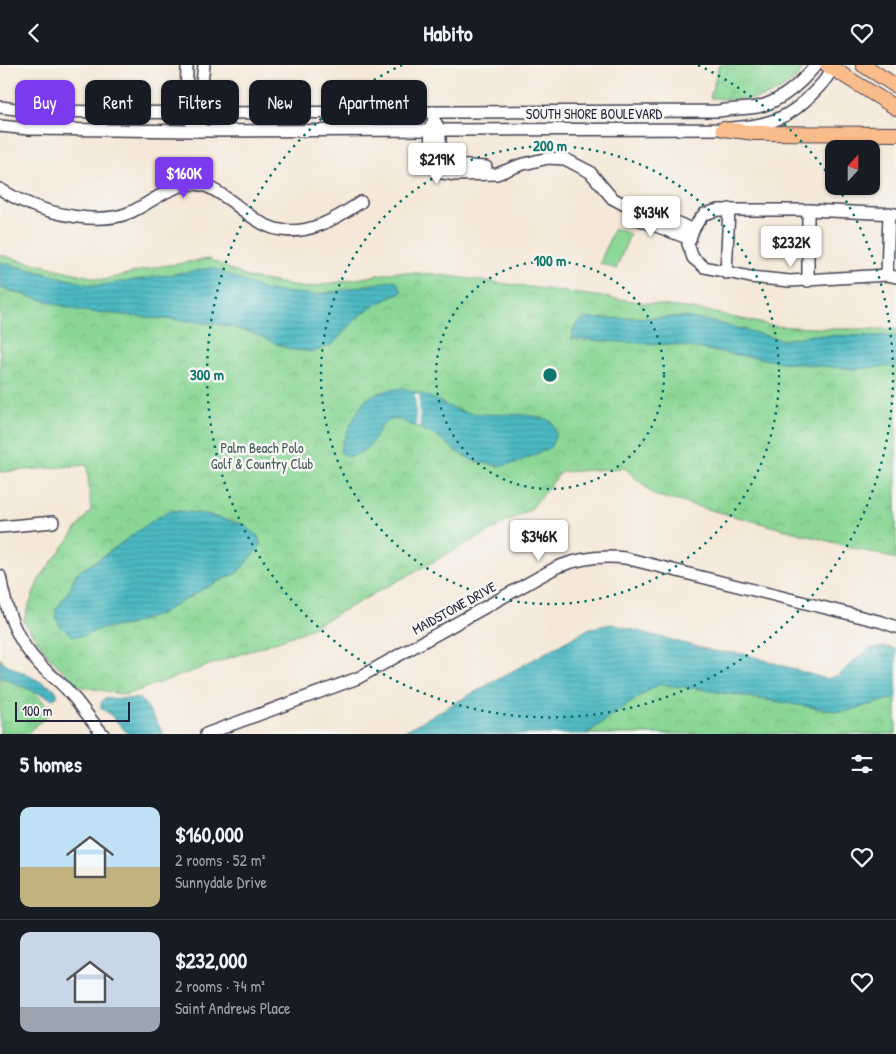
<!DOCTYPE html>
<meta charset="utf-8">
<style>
:root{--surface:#171b24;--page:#242831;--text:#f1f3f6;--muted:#9ea1a6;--line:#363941;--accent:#7c3aed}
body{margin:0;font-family:"Patrick Hand",sans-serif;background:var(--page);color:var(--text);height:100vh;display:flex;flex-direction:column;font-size:19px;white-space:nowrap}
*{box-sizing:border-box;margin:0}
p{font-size:16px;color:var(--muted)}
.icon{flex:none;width:28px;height:28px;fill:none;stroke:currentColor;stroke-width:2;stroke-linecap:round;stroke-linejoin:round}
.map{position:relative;height:669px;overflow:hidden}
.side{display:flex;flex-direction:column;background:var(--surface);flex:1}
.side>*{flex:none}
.hud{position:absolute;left:15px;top:15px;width:500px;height:45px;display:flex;gap:10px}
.needle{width:32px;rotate:21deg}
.buttons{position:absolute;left:825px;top:75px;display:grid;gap:10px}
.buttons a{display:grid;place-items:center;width:55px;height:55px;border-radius:10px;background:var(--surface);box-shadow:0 1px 4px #0004;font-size:25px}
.scale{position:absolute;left:15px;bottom:12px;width:115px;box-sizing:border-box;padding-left:5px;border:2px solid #22223b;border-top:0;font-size:14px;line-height:18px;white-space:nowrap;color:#22223b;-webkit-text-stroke:4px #f6f6f2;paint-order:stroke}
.price{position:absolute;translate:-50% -42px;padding:0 11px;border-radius:5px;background:#fff;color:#222;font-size:16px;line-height:32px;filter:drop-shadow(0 1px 2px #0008)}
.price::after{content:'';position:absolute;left:50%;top:30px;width:15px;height:11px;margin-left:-8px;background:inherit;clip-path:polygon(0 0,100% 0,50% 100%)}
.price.on{background:var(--accent);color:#fff}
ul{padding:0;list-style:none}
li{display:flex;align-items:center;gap:15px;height:125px;padding:0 20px}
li+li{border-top:1px solid var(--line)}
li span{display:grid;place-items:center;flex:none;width:140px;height:100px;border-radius:10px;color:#555}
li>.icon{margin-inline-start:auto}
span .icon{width:60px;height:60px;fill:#fffc;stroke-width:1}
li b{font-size:21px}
h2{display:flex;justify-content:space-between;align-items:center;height:60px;padding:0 20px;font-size:21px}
.pill{padding:0 18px;border-radius:10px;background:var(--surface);box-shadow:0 1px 4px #0004;font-size:18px;line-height:45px}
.pill.on{background:var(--accent);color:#fff}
header{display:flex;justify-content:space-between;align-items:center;height:65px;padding:0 20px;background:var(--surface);font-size:22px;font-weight:800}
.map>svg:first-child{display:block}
.park{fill:url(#park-crowns);stroke:#567c68}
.pitch{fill:#8ad795;stroke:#567c68}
.water{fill:url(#water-rules);stroke:#366e7f}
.pier{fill:#f5e8d8}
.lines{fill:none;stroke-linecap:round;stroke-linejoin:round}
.minor-casing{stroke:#424053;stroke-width:14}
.major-casing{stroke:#424053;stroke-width:16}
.minor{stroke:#fff;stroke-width:11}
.major{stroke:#fabc8b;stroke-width:14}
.ring{fill:none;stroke:#0f766e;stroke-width:2.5;stroke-dasharray:2.5 5}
.labels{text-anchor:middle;stroke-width:5;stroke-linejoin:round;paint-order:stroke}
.street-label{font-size:14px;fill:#22223b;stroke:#f6f6f2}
.park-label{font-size:14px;fill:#415856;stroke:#f6f6f2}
.centre{fill:#0f766e;stroke:#f6f6f2;stroke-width:2.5}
.ring-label{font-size:15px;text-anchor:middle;font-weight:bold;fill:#0f766e;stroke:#f6f6f2;stroke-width:5;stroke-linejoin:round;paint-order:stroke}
</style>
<header><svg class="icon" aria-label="back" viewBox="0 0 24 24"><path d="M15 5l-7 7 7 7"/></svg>Habito<svg class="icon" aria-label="heart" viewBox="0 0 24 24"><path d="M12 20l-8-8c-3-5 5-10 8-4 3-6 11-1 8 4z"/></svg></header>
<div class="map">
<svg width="896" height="669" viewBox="0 0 896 669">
<defs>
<pattern id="park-crowns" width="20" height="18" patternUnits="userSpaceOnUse" patternTransform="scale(1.25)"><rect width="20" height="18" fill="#8ad795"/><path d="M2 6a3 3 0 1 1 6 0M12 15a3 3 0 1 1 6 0" fill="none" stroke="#77b881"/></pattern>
<pattern id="water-rules" width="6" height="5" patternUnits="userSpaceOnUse" patternTransform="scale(1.25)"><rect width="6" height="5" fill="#4bbac3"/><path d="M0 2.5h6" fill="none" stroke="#3e97a0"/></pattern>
</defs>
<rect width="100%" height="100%" fill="#f6f6f2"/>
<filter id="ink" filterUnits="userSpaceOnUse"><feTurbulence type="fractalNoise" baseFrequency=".02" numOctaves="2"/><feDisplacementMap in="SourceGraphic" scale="10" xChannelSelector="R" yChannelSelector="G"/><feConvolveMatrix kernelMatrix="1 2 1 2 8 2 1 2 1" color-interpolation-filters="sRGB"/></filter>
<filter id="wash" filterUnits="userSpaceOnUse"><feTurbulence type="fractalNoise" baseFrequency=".0096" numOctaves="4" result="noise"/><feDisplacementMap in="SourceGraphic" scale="20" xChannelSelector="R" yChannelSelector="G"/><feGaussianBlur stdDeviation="1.12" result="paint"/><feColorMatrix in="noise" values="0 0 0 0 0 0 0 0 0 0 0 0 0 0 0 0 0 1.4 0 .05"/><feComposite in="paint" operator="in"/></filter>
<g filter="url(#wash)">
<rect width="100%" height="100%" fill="#f5e8d8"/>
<g class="park">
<path d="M719,0H802C802,9 796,13 789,19C765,38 738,35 710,33Z"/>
<path d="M0,190L103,215L156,202L209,194L247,212L306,223L395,207L434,209L706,246L773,261L835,264H896V494L654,430L625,403L561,407L531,444L303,567L125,630L79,621L49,592L23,556L39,514L91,445L87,400L0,407Z"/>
<path d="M0,593L53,646L26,669H0Z"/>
<path d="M660,619L694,623L842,647L896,633V669H586L647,626Z"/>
</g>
<path class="pitch" d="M614,163L630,169L616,204L600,198Z"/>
<g class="water">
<path d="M0,197L95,221L213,203L264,225L314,230L396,215L402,227L373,241L358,252L332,280L313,287L289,284L250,267L218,259L81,246L0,223Z"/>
<path d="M685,252L714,257L782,275L812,270L896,271V301L855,304L788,298L677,280L571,274L575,260L583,254Z"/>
<path d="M403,323C412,326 423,329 432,333C442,338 453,344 464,347C493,353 525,344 552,357L556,369L550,383L518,397L501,401L475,397L455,386L441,373L398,354C379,355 380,367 370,380C365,386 357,389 350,392L340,387C341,378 359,341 366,335C374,328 392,324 403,323Z"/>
<path d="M171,445L205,449L245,460L258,471L261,481L237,508L209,521L160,549L128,560L99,564L83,571H73L60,561L56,552V545L71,522L76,508C110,490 137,463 171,445Z"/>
<path d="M612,559L713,586L745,589L826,614L839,610L855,595L871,583L888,582L896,584V633L842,647L694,623L660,619L647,626L586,669H399L590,563Z"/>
<path d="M0,596L55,624L57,628V632L52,634L0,612Z"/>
<path d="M105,633L140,634L149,644L164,669H128L110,649L101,643V638Z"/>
</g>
<path class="pier" d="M415,329L419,330V333L420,361L417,362Z"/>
</g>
<g filter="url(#ink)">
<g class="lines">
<g class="minor-casing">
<g id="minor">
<path d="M187,0L186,48L196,66"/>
<path d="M0,42L33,46L205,48L718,46C731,44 745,44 757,42C781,37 801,18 816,0"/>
<path d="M433,47L434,53L430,65L432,91L434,101L442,108L456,110L497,109L520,100L548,93L565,94L590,107L612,133L634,145L638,154L690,174"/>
<path d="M436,58L440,65V83L450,100L486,102"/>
<path d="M0,61L28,64L196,66L723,64C766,59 785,59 816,25C822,19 831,9 833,0"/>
<path d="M196,66L205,48L202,17L204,0"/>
<path d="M0,124C7,128 13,132 20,135C49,149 100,161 131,147C151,138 170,120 193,119C208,119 219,128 231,136C244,146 260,160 276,164C307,172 337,153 361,137"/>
<path d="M634,145L644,142L693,165"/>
<path d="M896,149L808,145H718L704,149L699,155L693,165L688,179L693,193L704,202L750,212L790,216L887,210L896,212"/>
<path d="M726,208L729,144"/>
<path d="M887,210L889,148"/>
<path d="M808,216V145"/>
<path d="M0,462L53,457"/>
<path d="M0,511C6,546 16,576 41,601C50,610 61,617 69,627C81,640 91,656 103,669"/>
<path d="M206,669L358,613L557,502C579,493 601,490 625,493L882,557L896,562"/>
</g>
</g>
<g class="major-casing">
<g id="major">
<path d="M827,0L896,43"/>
<path d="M863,0L896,21"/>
<path d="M723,64L755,68L896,69"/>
</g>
</g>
<use href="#minor" class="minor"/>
<use href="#major" class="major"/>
</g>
</g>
<g class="ring">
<circle cx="550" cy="310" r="114"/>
<circle cx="550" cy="310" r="229"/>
<path d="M698 0A343 343 0 0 1 833 116M838 123A343 343 0 1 1 402 0"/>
</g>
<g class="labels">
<g class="street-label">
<text x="594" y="54">SOUTH SHORE BOULEVARD</text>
<text transform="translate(454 543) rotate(-29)" y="5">MAIDSTONE DRIVE</text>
</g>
<g class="park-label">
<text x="262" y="388">Palm Beach Polo<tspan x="262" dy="16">Golf &amp; Country Club</tspan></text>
</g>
</g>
<circle cx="550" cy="310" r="8" class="centre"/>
<g class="ring-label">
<text x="550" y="86">200 m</text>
<text x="550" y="201">100 m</text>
<text x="207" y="315">300 m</text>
</g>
</svg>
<div class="buttons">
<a><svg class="needle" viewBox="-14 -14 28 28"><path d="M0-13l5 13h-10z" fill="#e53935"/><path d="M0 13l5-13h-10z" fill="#9ea1a6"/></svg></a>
</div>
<div class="scale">100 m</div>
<b class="price" style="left:437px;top:120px">$219K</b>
<b class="price on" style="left:184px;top:134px">$160K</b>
<b class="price" style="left:651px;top:173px">$434K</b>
<b class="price" style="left:791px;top:203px">$232K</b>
<b class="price" style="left:539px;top:497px">$346K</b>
<div class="hud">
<a class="pill on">Buy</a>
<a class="pill">Rent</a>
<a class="pill">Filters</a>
<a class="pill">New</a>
<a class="pill">Apartment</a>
</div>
</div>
<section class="side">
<h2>5 homes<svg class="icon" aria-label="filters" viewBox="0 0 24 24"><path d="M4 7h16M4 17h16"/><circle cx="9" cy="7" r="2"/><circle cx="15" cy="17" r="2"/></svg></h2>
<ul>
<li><span style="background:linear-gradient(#bfe0f5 60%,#c2b280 0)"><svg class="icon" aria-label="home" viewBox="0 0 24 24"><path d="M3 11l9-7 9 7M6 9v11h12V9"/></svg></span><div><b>$160,000</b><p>2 rooms · 52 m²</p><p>Sunnydale Drive</p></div><svg class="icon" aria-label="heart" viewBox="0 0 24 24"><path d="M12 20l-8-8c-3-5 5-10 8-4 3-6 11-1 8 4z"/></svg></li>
<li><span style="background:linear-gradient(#c9d6e8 75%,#9aa5b1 0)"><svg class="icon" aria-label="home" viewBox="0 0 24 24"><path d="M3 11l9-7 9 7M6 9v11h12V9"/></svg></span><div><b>$232,000</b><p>2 rooms · 74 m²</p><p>Saint Andrews Place</p></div><svg class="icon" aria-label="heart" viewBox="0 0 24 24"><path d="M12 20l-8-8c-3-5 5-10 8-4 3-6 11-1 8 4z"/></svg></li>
</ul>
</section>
